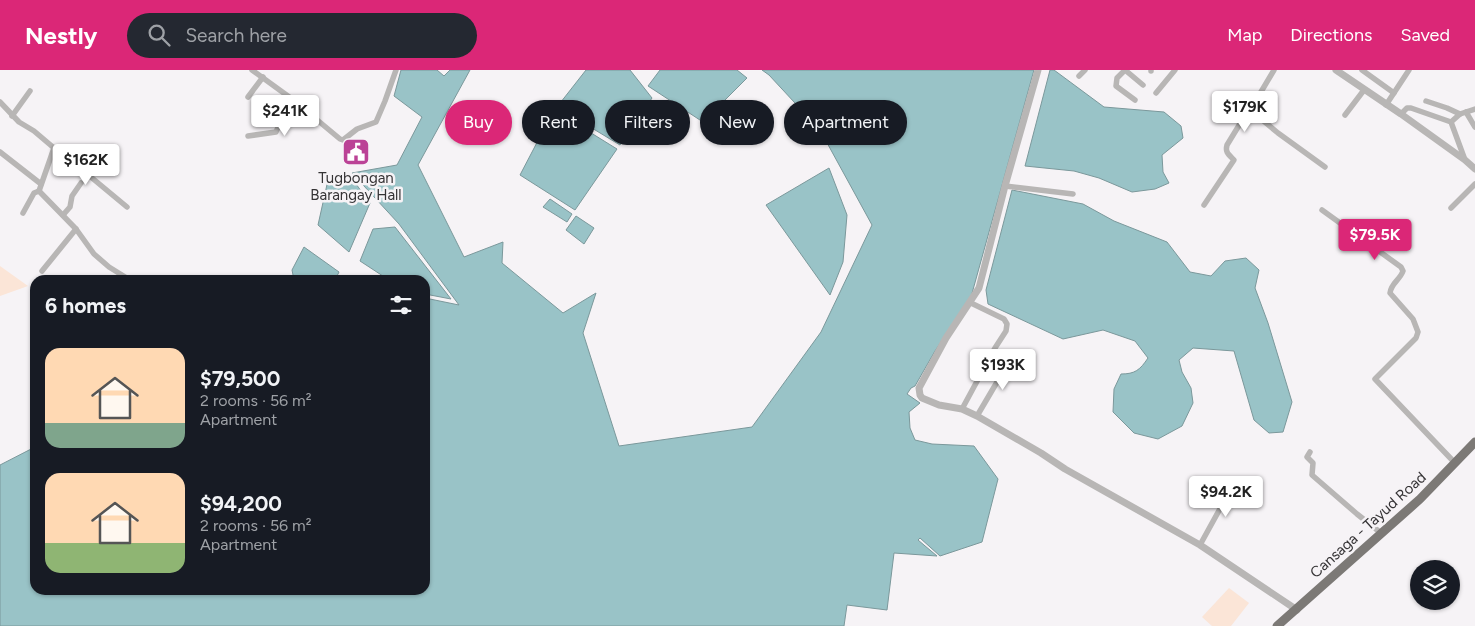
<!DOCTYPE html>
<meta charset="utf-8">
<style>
:root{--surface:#171b24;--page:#242831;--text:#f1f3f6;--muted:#9ea1a6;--accent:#db2777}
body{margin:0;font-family:Figtree,sans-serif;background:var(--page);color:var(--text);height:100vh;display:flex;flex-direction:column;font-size:19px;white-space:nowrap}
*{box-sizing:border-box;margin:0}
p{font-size:16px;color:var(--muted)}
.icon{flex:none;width:28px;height:28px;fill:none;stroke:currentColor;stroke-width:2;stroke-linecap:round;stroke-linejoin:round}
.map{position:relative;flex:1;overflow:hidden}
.sheet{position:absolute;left:30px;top:205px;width:400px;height:320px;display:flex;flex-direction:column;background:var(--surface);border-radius:15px;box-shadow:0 1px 4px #0004}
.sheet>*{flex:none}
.top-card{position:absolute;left:445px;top:30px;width:475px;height:45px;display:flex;gap:10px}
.tools{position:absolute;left:1410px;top:490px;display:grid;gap:10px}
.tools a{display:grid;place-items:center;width:50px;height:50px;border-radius:50%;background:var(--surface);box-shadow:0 1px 4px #0004;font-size:25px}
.price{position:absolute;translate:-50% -42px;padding:0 11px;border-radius:5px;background:#fff;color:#222;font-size:16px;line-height:32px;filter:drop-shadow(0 1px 2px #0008)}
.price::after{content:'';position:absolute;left:50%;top:30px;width:15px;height:11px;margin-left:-8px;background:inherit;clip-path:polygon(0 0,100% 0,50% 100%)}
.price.on{background:var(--accent);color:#fff}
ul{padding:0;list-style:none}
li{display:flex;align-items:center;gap:15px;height:125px;padding:0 15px}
li span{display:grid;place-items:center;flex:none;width:140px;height:100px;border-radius:15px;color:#555}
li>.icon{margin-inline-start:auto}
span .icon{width:60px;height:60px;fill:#fffc;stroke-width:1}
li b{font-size:21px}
h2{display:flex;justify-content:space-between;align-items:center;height:60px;padding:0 15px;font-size:21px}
.chip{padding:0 18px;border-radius:22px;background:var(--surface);box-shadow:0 1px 4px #0004;font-size:18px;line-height:45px}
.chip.on{background:var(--accent);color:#fff}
header{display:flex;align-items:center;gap:30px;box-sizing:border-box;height:70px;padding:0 25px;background:var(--accent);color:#fff}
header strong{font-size:24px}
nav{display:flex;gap:28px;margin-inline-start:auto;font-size:18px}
.search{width:350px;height:45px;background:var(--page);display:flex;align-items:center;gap:12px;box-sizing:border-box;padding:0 18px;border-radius:28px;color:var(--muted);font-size:19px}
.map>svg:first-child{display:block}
.industrial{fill:#fbe5d7}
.water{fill:#99c3c7;stroke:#7b989b}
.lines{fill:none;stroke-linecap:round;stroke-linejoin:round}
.minor{stroke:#b8b6b5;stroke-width:5.5}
.tertiary{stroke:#b8b6b5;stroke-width:7}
.trunk{stroke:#7c7976;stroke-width:9}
.labels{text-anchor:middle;stroke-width:5;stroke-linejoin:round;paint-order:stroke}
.poi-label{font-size:15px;fill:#353335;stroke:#f6f3f6}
.street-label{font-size:15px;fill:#353335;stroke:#f6f3f6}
</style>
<header>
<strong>Nestly</strong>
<div class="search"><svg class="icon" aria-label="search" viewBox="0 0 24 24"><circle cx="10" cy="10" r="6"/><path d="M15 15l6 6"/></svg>Search here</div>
<nav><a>Map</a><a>Directions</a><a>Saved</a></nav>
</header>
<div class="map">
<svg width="1475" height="556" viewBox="0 0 1475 556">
<rect width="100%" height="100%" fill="#f6f3f6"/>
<g class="industrial">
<path d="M0,196L28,216L0,226Z"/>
<path d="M1229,518L1249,533L1231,556H1212L1202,547Z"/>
</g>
<g class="water">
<path d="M401,0H437L444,6L450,0H470L418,95L464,187L503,172L502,193L563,243L596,223L583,263L619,376L752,357L821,262L872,155L820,60L769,5L762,0H1034L971,227L935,281L915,316L911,318L907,324L920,333L909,342L910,358L915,370L932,374L974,376L998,409L982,472L940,486L920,468L918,470L937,486L894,483L887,540L847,535L844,556H0V395L35,377V520H425V228L459,235L399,154L352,103L397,95L422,47L394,26Z"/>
<path d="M586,0H630L652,28L620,75L557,37Z"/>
<path d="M660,0H737L747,8L703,52L648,16Z"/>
<path d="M1050,0H1054L1104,37L1164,42L1181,56L1183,68L1162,85L1163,102L1169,113L1155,119L1132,122L1099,108L1074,101L1025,96Z"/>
<path d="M554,40L617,79L575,140L520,105Z"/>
<path d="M829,98L847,145L843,192L830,225L766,135Z"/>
<path d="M328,110L356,114L370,133L349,182L318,155Z"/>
<path d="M1012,120L1083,134L1114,151L1167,172L1190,202L1211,206L1225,191L1246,188L1259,200L1255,218L1268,253L1292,332L1283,362L1269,363L1254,350L1234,281L1193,278L1179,290L1182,302L1191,318L1193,333L1182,356L1158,369L1134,363L1113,342L1114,319L1121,304C1135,304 1140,300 1148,288L1135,271L1103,260L1063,269L988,234L986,220Z"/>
<path d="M550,129L572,144L567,152L543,137Z"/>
<path d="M576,146L594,158L584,174L566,160Z"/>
<path d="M395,157L451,229L425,224V210H389L360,191L373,159Z"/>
<path d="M304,177L339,202L335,210H294L292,200Z"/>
</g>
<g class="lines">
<g class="minor">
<path d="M252,0L292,29L340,69L343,70L357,59L376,52L385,31L396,0"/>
<path d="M1125,0L1117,8L1116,16L1135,30"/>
<path d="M1125,0L1143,15"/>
<path d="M1151,0V1"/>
<path d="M1274,0L1258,27L1249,39L1278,63L1325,97"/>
<path d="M1362,0L1394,23"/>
<path d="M1079,6L1085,0"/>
<path d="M1156,23L1175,0"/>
<path d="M248,27L263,7"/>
<path d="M1426,31L1447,38L1460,44"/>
<path d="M0,32L19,52L34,61L54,78L39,121"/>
<path d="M1386,35L1409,0"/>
<path d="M1466,42L1475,57"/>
<path d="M1401,44L1407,38H1411L1451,52L1465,90"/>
<path d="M1345,45L1364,20"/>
<path d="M12,46L30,21"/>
<path d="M1451,52L1460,44L1475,39"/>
<path d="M248,66L276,62L290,28"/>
<path d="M55,81L74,93L127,137"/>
<path d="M0,82L41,114"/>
<path d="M1005,116L1073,124"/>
<path d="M39,121L76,159L94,184L109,197L130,210"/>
<path d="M1204,135L1234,90C1228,84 1225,82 1227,75L1249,39"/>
<path d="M1451,138L1475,114"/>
<path d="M1322,140L1401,197L1403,201C1400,210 1391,213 1390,223L1413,249L1418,262L1416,268L1375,309L1455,393"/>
<path d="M23,143L34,123L39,121"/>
<path d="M63,145L70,137L72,126L81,113"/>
<path d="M42,201L76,159"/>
<path d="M962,339L995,278L1006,261L1007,254L1004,249L971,233"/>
<path d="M977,346L1000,307L1019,288"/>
<path d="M1310,382L1307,387L1313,393L1312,405L1357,444L1381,463"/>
<path d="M1200,475L1227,426L1237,411"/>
</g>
<g class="tertiary">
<path d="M1038,0L1005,116L979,218L946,268L919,318L920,325L922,328L939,335L962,339L977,346L1041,383L1065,399L1200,475L1297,540"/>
<path d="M1336,0L1401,44L1465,90L1475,99"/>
</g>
<path class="trunk" d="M1277,556L1420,429L1475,372"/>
</g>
<defs>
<g id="civic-square" transform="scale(1.4375)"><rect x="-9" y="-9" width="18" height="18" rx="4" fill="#bb4296" stroke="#f6f3f6"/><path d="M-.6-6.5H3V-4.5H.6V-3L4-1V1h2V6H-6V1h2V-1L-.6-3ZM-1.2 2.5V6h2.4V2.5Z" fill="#fff"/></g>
</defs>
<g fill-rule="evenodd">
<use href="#civic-square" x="356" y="82"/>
</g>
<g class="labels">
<g class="poi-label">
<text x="356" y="113">Tugbongan<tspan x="356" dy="17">Barangay Hall</tspan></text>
</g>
<g class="street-label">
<text transform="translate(1368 455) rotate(-42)" y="5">Cansaga - Tayud Road</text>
</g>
</g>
</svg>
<div class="tools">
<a><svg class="icon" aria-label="layers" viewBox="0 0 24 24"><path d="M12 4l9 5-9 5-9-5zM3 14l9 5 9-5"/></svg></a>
</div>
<b class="price" style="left:1245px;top:63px">$179K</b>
<b class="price" style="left:285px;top:67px">$241K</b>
<b class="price" style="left:86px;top:116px">$162K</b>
<b class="price on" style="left:1375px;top:191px">$79.5K</b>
<b class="price" style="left:1003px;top:321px">$193K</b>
<b class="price" style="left:1226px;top:448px">$94.2K</b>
<div class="top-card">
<a class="chip on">Buy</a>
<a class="chip">Rent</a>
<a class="chip">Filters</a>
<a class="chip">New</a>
<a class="chip">Apartment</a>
</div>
<section class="sheet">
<h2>6 homes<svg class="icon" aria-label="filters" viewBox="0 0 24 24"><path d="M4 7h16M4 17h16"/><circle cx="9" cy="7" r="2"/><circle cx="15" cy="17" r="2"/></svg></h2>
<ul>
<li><span style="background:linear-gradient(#ffd9b3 75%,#7fa58c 0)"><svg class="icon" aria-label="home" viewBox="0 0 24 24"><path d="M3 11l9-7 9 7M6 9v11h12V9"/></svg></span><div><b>$79,500</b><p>2 rooms · 56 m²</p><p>Apartment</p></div></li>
<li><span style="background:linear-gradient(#ffd9b3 70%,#8fb573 0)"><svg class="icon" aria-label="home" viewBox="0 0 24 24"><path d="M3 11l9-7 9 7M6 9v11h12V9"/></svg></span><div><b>$94,200</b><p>2 rooms · 56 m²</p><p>Apartment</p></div></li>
</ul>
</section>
</div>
